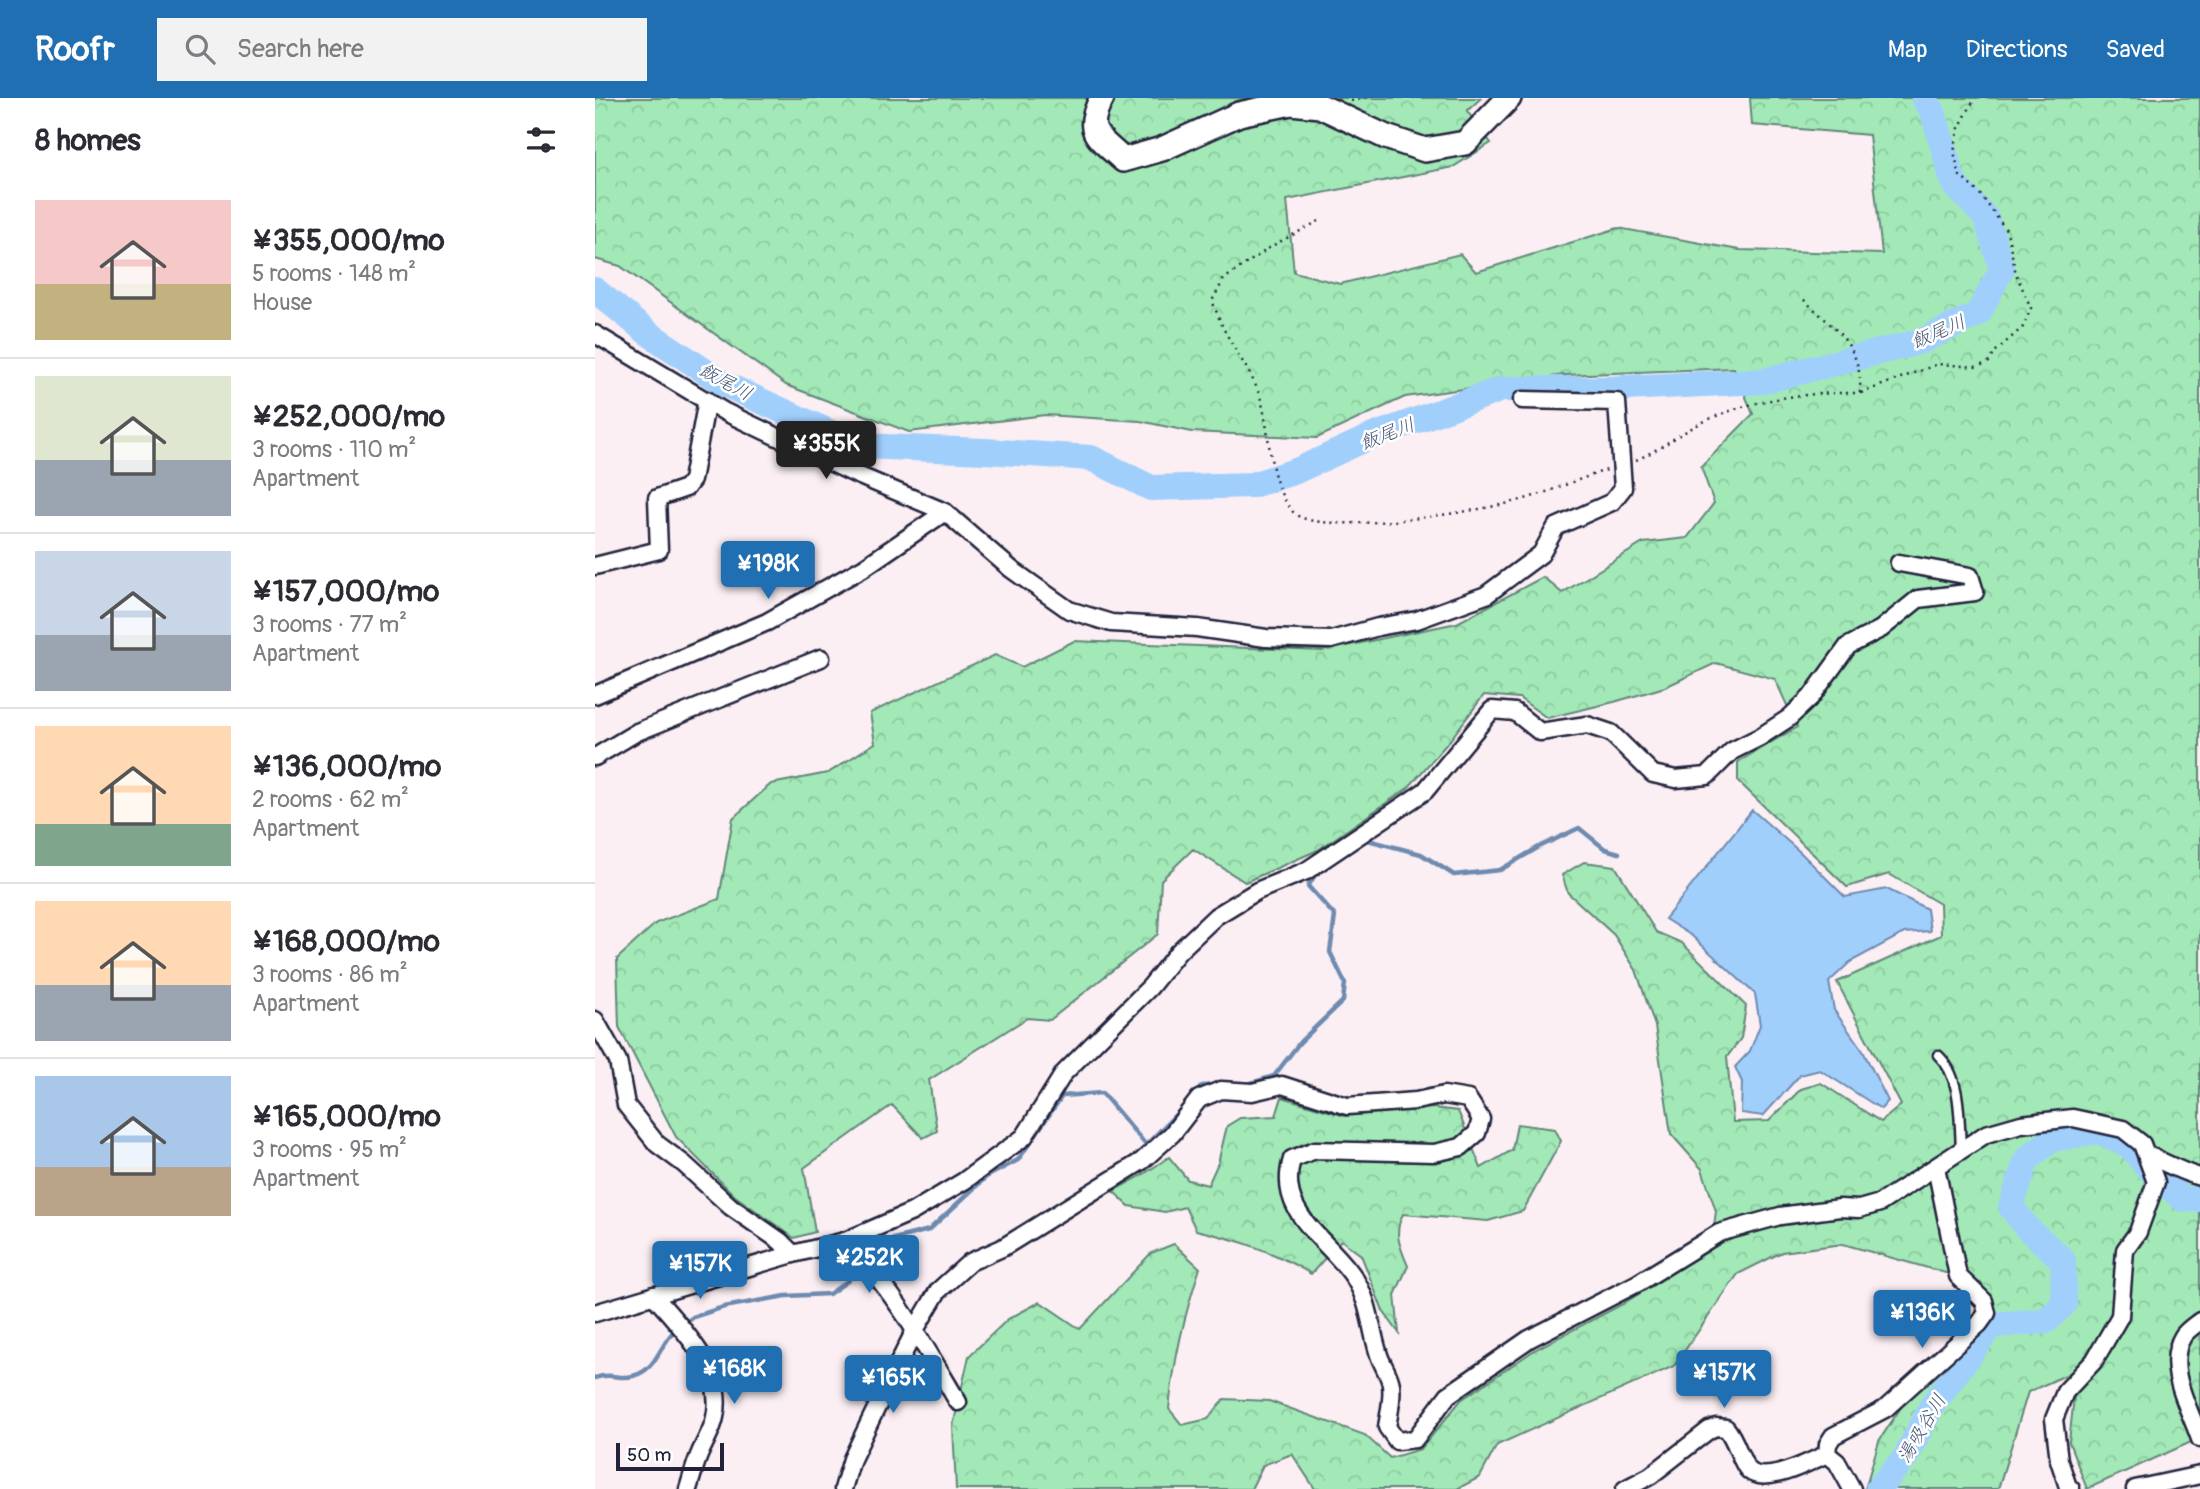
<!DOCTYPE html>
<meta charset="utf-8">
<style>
:root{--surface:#fff;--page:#f2f2f3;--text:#2b2b33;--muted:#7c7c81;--line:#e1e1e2;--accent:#1f6fb2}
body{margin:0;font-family:Pangolin,"Klee One",sans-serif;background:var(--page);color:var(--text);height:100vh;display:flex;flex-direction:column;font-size:26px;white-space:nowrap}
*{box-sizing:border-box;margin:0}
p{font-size:23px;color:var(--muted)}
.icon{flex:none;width:38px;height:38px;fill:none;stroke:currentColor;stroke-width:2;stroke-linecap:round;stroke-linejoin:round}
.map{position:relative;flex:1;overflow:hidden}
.details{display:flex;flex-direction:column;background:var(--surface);width:595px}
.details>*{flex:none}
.scale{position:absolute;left:21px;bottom:18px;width:108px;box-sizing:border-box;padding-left:7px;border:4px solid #22223b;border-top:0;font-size:19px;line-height:24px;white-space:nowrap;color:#22223b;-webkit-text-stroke:5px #fff;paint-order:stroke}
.price{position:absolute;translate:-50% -60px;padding:0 16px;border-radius:7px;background:var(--accent);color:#fff;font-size:23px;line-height:46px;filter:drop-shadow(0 2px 4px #0008)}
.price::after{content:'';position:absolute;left:50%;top:42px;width:21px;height:16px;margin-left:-10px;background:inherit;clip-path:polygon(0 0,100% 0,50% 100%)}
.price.current{background:#222;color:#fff}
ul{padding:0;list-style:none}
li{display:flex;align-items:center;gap:21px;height:175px;padding:0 35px}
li+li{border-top:2px solid var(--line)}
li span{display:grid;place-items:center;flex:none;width:196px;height:140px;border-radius:0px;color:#555}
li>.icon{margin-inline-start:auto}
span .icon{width:84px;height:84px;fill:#fffc;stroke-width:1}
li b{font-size:30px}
h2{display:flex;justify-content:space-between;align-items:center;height:84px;padding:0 35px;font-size:30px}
header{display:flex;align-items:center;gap:42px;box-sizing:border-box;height:98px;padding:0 35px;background:var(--accent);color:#fff}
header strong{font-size:33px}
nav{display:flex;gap:38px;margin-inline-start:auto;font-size:24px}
.search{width:490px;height:63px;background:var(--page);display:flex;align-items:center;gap:18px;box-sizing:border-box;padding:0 24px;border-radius:0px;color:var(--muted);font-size:26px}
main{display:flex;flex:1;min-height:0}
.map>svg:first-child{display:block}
.forest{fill:url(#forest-crowns);stroke:#628679;stroke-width:2}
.water{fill:#a1cffc;stroke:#6e8aaf;stroke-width:2}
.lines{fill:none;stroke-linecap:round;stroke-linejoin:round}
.stream{stroke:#6e8aaf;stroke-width:4.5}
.river{stroke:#a1cffc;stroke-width:26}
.lane-casing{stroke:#22223b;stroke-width:13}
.street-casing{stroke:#22223b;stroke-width:21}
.secondary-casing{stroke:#22223b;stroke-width:28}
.path{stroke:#22223b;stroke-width:2.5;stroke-dasharray:2 5;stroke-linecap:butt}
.lane{stroke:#fff;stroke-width:8}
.street{stroke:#fff;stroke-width:16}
.secondary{stroke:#fff;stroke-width:23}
.labels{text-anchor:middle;stroke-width:5;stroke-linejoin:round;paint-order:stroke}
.water-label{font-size:19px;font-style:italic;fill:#485675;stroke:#fff}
</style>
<header>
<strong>Roofr</strong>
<div class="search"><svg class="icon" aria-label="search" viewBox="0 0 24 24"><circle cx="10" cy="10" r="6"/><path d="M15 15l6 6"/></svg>Search here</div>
<nav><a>Map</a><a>Directions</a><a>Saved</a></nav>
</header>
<main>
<section class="details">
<h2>8 homes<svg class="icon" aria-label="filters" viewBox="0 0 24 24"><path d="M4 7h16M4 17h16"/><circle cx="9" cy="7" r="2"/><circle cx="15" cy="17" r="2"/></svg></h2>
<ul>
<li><span style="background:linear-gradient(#f6c9c9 60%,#c2b280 0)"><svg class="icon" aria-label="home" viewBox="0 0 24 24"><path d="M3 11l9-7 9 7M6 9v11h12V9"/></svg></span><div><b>¥355,000/mo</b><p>5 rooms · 148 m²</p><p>House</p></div></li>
<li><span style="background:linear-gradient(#dfe7d0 60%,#9aa5b1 0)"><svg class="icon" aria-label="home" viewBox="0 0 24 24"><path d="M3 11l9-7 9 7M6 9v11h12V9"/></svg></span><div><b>¥252,000/mo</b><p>3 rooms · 110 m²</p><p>Apartment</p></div></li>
<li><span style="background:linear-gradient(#c9d6e8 60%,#9aa5b1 0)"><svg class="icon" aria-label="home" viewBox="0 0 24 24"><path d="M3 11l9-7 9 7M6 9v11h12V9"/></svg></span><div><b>¥157,000/mo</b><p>3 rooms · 77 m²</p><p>Apartment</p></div></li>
<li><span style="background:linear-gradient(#ffd9b3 70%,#7fa58c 0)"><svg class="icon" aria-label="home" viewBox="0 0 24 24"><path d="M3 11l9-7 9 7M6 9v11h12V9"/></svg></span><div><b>¥136,000/mo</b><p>2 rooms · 62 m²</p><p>Apartment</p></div></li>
<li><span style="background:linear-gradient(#ffd9b3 60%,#9aa5b1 0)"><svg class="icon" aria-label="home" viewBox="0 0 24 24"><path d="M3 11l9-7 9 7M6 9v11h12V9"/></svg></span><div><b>¥168,000/mo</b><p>3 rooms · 86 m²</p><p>Apartment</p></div></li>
<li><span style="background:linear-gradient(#a9c7e8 65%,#b9a48a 0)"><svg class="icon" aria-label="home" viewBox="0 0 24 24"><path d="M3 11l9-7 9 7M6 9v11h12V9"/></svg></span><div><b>¥165,000/mo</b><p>3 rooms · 95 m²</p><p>Apartment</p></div></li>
</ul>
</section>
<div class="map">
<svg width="1605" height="1391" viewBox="0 0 1605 1391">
<defs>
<pattern id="forest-crowns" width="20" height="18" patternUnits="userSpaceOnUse" patternTransform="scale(1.75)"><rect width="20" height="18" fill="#a2e9b7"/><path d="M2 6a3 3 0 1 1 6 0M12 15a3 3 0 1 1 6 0" fill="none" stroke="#8bc89e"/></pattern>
</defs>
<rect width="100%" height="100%" fill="#fbeff4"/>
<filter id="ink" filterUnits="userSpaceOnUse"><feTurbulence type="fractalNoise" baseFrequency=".0143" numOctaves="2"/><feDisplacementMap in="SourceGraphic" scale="14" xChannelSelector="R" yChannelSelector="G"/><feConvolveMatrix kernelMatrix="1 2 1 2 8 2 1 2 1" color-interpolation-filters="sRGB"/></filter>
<g filter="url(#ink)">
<g class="forest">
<path d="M0,0H886L872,13L896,45L858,69L692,102L699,174L745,186L865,156L881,174L1023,130L1144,152L1287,156L1274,37L1157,27L1155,0H1605V1340L1492,1391L1474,1344L1482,1272L1433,1294L1403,1391H1270L1284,1343L1329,1274L1403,1223L1386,1185L1248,1146L1187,1154L1143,1176L1079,1268L902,1347L885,1379L862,1391H720L697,1356L668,1367L656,1391H361L358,1328L374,1258L413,1221L445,1204L485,1231L556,1155L579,1146L605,1170C589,1217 579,1262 574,1311L587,1327L613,1321L629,1301L674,1303L770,1337L795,1360L826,1351L866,1302L941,1251L1026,1207L1116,1151L1121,1113L1107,1071L1076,1036L1060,928L1041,872L1019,837L973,795L967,777L989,764L1020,768L1061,834L1087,845L1151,908L1146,940L1132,959L1138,1024L1174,1023L1206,991L1226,985L1286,1024L1306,1007L1242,884L1346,837L1345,806L1294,776L1252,789L1143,683V664L1202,629L1180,581L1121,565L1070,589L1019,604L952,620L924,600L889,597L855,642L813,690L723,752L650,784L598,751L566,782L563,836L455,922L432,920L334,982L342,1033L328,1040L297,1007L209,1070L220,1134L199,1140L140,1098L81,1039L24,929L22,861L61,825L124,801L138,720L176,686L233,675L280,645L275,615L400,557L427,569L479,543L727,553L862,525L948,479L967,495L1048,445L1092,440L1119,405L1106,369L1158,316L1139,270L969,277L810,299L722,340L597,334L545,323L450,317L314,334L191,287L25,168L0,161Z"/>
<path d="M687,999L750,1018L838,1010L863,1013L886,1070L917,1052L922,1026L960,1031L966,1043L928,1113L893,1123L808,1116C798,1135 805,1149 813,1168L800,1197L804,1235L788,1213L766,1157L746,1142L716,1176C678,1153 644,1142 601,1132L590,1109L570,1114L534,1108L518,1093L546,1078L574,1059L593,1082L613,1087L623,1065L632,1028L645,1020L681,1018Z"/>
</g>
<path class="water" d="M1157,712L1205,754L1250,799L1292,791L1332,811L1335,833L1309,835L1255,864L1234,884L1239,912L1268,953L1293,1003L1286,1011L1225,972L1205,977L1168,1018L1146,1015L1147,984L1140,969L1155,953L1165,927L1160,896L1097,838L1070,821Z"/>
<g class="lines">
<g class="stream">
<path d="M769,741L826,756L859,777L905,772L944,749L984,730L1010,751L1024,755"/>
<path d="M650,987L679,978L705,944L748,903L750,885L735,854L740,818L713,788L722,774"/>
<path d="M598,998L607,988L620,987"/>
<path d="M264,1150L334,1132L391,1079L423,1062L467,998L507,995L551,1047L590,1007"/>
<path d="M88,1226L98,1219L129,1209L191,1198L234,1196L254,1182V1162"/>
<path d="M0,1280C17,1274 23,1282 38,1278C62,1272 64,1247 81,1231"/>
</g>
<g class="river">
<path d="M0,192L53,235L129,286L265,348L390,353L496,360L556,390L657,387L701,373L775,339L907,291H1011L1167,283L1324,244L1383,216L1407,171L1391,120L1359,86L1338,14L1329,0"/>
<path d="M1283,1391L1310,1360L1338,1306L1397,1227L1451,1223L1469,1206L1468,1162L1433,1131L1416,1109L1432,1061L1457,1041L1504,1033L1535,1048L1551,1068L1588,1101H1605"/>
</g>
<g class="lane-casing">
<path id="lane" d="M1343,957C1367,979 1364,1021 1366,1052"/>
</g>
<g class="street-casing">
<g id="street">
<path d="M0,236L130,314L260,376L350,414L416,471L474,512L516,525L602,530L671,540L736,542L783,529L822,522L891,497L946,456L961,429L1017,404L1028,390L1022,304L927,302"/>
<path d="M0,468L64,452L62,400L91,390L97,382L112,302"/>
<path d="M0,597L172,524L268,470L350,414"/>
<path d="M0,659L42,634L226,560"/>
<path d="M0,922L23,963L31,1007L62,1046L89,1066L136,1109L185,1143L198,1156"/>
<path d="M1552,1057C1567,1063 1591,1076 1605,1079"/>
<path d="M250,1143C298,1190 329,1247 363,1304"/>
<path d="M58,1197C86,1229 131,1273 120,1319C118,1331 110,1343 105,1355C100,1366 97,1379 93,1391"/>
<path d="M0,1215L198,1156L250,1143L317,1114L369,1083L429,1039L469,975L555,889L583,854L621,818L662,793L711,773L830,693L897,612L920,614L945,634L992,627L1016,635L1058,676L1081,681L1112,678L1137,653L1165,639L1194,620L1216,599L1253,548L1286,531L1323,501L1380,494L1375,478L1304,465"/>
<path d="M1605,1223C1600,1227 1592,1232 1588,1238C1569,1269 1595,1311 1605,1341"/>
<path d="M248,1391L257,1361L276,1321L320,1232L343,1193L375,1164L407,1150L547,1063L577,1036L604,1001L626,992L657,994L687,987L752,1008L821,1003L849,997L873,1001L886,1021L882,1035L866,1049L839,1055L720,1052L697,1061C680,1117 735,1141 760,1181C776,1207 775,1230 784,1257C787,1267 795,1277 796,1287C798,1300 794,1316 792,1329L802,1343L820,1341L853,1297L934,1241L1043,1185L1124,1135L1185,1118L1245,1110L1264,1111L1285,1105L1391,1036L1426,1026L1478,1020L1528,1031L1547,1046L1561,1084L1543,1134L1530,1152L1525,1218L1499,1263L1470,1294L1459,1321L1464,1362L1473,1389L1476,1391"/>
<path d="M1030,1391L1055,1378L1114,1332L1121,1329L1131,1330C1141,1342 1143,1356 1151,1369C1165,1391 1214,1364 1232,1356"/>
<path d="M1257,1391L1242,1364L1232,1356L1233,1346L1238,1338L1290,1311L1384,1226L1392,1215L1389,1203L1363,1178L1341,1069"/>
<path d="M1540,1391L1605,1377"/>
</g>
</g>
<g class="secondary-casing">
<path id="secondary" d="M507,0C488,35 503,38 528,62L567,51L644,16L696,5L725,8L791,39L830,52L870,45L914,0"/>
</g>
<g class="path">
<path d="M756,3L771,0"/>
<path d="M724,123L677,148L629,181L617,203C622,214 626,227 632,237C642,256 655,273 663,293C678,332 669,380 698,414C720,441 892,412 926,402C955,394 983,381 1012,372"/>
<path d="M1266,295L1343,266L1382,269L1394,264L1402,252L1428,229L1436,210L1421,176L1412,133L1385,96L1365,78L1359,54L1364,30L1380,0"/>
<path d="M1041,362C1068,350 1090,331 1117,320C1163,300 1215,294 1265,295C1268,247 1238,230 1207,200"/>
</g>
<use href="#lane" class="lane"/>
<use href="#street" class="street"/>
<use href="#secondary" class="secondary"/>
</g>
</g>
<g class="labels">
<g class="water-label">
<text transform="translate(1343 233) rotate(-23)" y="7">飯尾川</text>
<text transform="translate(131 283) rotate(29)" y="7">飯尾川</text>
<text transform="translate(792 335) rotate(-21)" y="7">飯尾川</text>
<text transform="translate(1326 1330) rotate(-59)" y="7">湯吸谷川</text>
</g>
</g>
</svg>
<div class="scale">50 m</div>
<b class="price current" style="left:231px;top:383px">¥355K</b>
<b class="price" style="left:173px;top:503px">¥198K</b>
<b class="price" style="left:274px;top:1197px">¥252K</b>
<b class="price" style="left:105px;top:1203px">¥157K</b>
<b class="price" style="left:1327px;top:1252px">¥136K</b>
<b class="price" style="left:139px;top:1308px">¥168K</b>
<b class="price" style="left:1129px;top:1312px">¥157K</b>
<b class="price" style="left:298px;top:1317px">¥165K</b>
</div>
</main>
